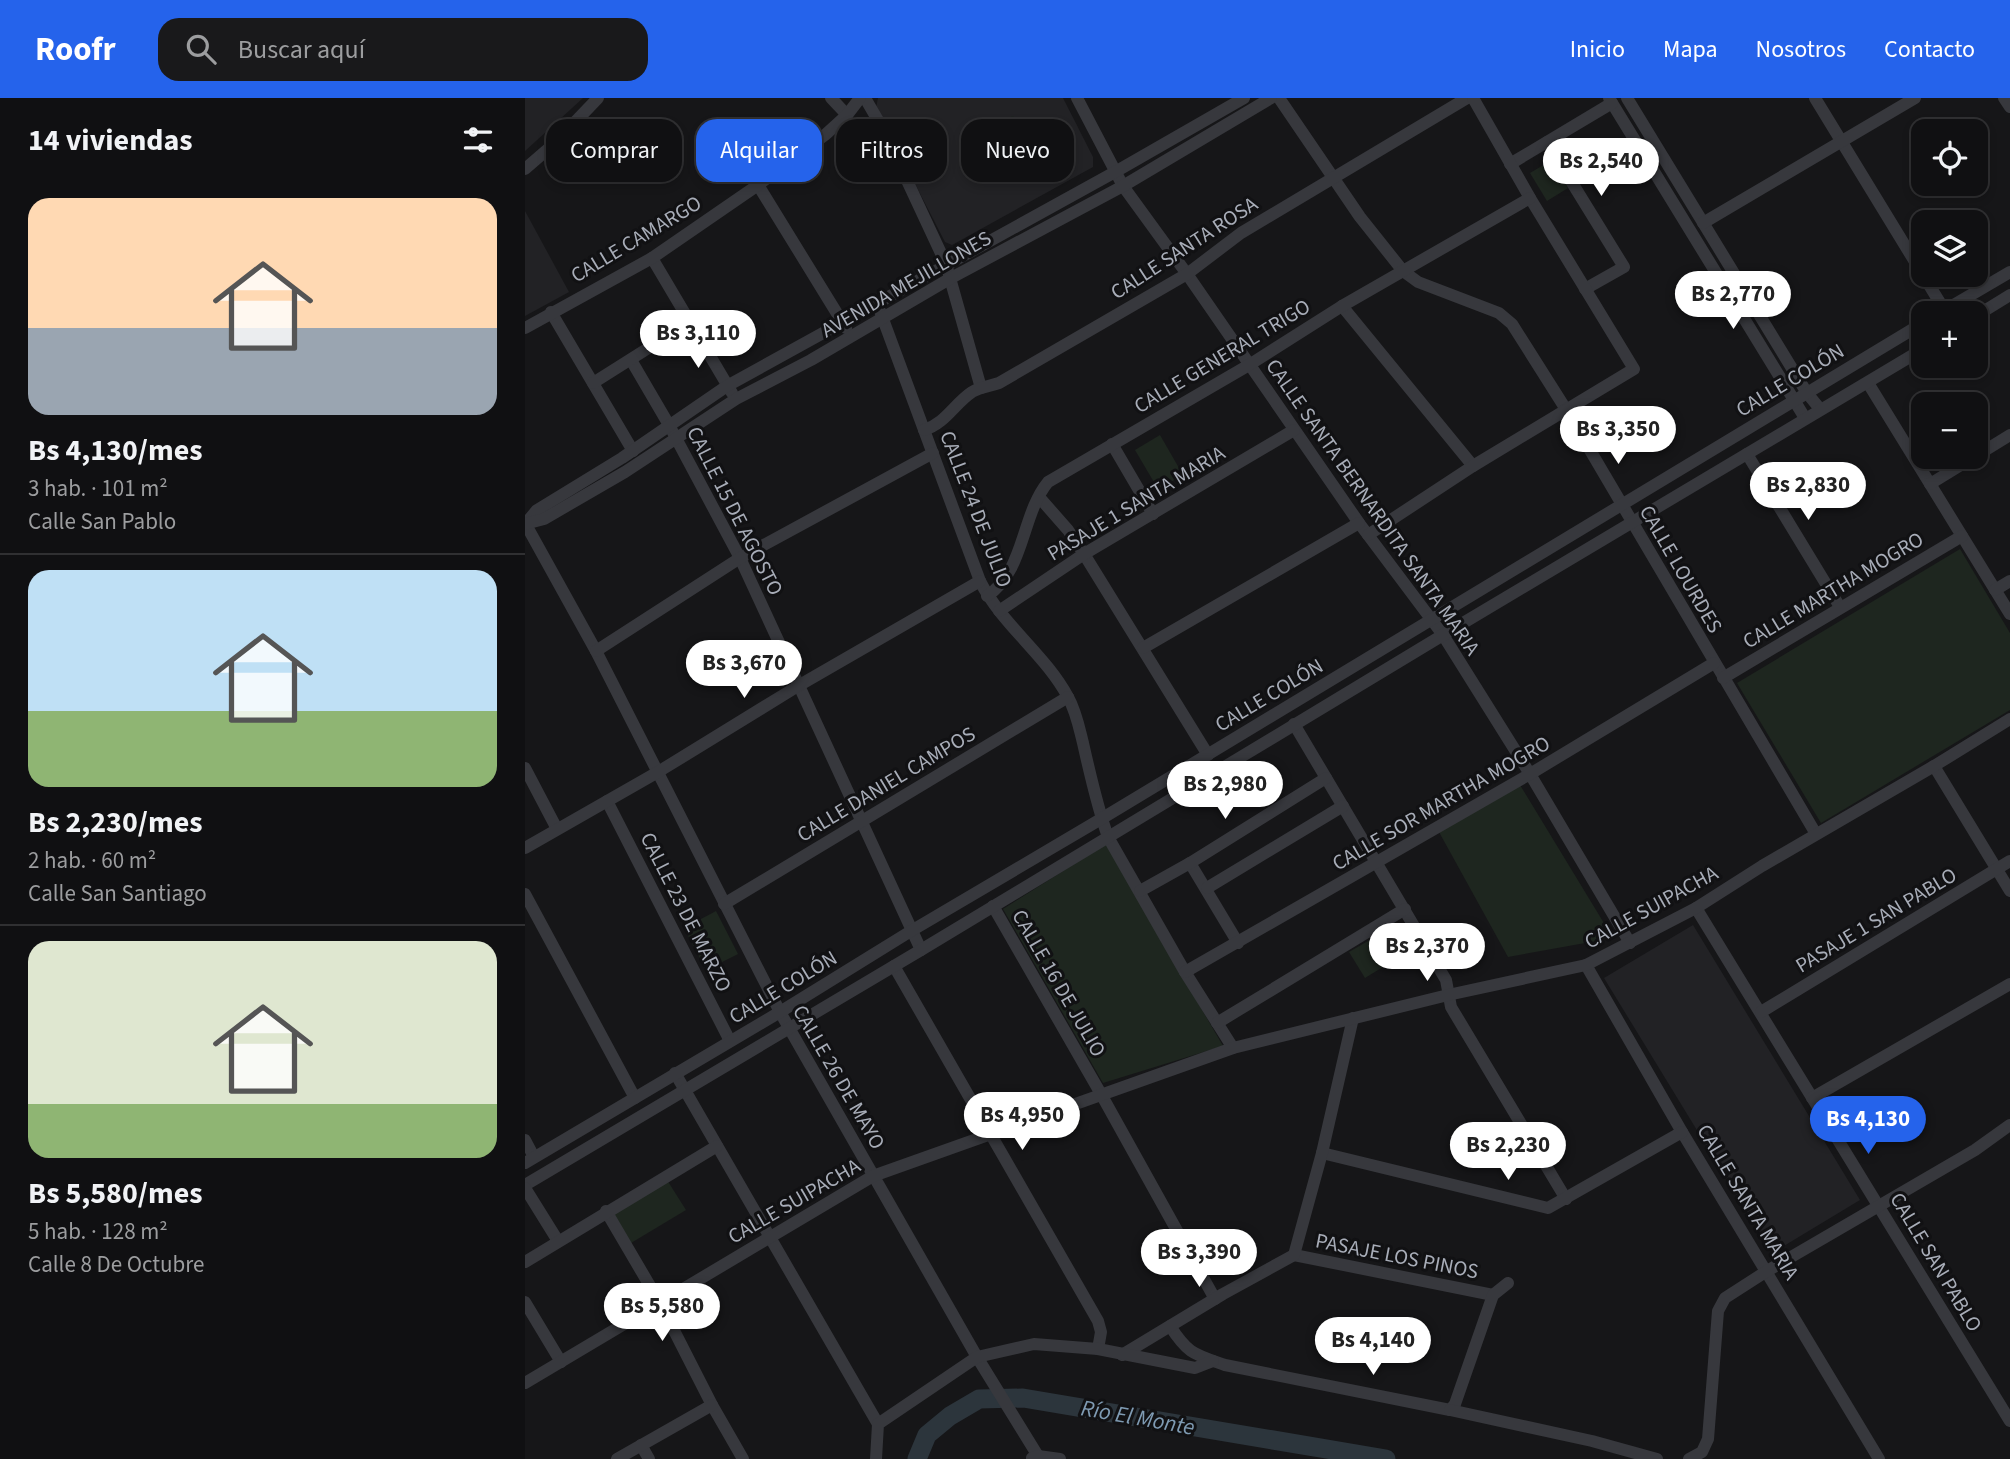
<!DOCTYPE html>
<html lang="es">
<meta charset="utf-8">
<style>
:root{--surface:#101012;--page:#19191b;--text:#f1f3f6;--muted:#9c9d9f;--line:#303032;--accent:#2563eb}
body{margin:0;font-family:"Source Sans 3",sans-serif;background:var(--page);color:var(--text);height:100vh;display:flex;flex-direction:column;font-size:26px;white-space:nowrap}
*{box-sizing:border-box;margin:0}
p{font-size:23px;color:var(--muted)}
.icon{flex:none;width:38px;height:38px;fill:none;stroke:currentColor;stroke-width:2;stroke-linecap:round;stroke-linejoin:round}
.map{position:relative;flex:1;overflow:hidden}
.drawer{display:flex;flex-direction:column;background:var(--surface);width:525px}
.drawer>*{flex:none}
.guide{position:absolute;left:21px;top:21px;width:665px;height:63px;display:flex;gap:14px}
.tools{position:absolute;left:1386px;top:21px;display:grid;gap:14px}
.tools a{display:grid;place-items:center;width:77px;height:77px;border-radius:14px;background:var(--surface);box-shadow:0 4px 10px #0003,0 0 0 2px var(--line);font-size:35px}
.price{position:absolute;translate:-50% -60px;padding:0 16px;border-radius:24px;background:#fff;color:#222;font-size:23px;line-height:46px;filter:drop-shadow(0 2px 4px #0008)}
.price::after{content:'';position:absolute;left:50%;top:42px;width:21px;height:16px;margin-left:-10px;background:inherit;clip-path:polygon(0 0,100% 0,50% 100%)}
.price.on{background:var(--accent);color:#fff}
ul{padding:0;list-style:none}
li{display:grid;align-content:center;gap:14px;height:371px;padding:0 28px}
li+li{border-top:2px solid var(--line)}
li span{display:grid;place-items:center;height:217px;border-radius:21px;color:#555}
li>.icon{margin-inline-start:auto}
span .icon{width:126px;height:126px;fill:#fffc;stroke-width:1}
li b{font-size:30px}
h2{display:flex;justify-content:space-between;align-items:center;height:84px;padding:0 28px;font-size:30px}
.tag{padding:0 24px;border-radius:21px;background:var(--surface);box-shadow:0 4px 10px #0003,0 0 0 2px var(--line);font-size:24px;line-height:63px}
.tag.on{background:var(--accent);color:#fff}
header{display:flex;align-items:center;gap:42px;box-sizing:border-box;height:98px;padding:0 35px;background:var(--accent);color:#fff}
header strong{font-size:33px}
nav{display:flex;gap:38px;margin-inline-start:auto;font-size:24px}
.search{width:490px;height:63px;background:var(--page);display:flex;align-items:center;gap:18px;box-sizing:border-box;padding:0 24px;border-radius:21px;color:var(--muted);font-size:26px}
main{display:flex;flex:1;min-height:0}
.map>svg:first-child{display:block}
.built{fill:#222225}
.green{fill:#1e261f}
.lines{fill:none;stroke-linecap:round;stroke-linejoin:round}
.river{stroke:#2c353c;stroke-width:19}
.minor{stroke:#37383d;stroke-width:12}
.labels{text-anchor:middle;stroke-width:6;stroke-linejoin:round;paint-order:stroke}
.street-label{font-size:21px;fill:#a8adb8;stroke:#111113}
.water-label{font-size:23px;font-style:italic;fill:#7f9bb3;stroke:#111113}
</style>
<header>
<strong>Roofr</strong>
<div class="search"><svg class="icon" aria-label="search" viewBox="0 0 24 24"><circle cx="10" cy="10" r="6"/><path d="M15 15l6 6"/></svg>Buscar aquí</div>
<nav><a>Inicio</a><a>Mapa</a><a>Nosotros</a><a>Contacto</a></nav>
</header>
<main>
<section class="drawer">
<h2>14 viviendas<svg class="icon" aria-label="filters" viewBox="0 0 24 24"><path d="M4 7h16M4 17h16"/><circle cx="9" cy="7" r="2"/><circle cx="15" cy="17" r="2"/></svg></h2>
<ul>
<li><span style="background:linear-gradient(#ffd9b3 60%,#9aa5b1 0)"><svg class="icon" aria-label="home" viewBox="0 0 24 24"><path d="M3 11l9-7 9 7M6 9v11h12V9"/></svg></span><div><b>Bs 4,130/mes</b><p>3 hab. · 101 m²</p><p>Calle San Pablo</p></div></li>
<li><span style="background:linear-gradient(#bfe0f5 65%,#8fb573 0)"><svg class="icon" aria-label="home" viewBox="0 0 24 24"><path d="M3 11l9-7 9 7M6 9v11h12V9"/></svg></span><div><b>Bs 2,230/mes</b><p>2 hab. · 60 m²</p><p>Calle San Santiago</p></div></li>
<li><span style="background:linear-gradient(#dfe7d0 75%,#8fb573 0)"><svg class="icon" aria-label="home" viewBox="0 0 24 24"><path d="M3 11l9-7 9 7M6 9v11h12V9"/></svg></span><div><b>Bs 5,580/mes</b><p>5 hab. · 128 m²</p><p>Calle 8 De Octubre</p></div></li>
</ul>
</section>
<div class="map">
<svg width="1485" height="1361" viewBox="0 0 1485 1361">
<rect width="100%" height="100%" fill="#161618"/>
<g class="built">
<path d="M0,0H58L0,53Z"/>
<path d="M353,0H538L568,59V69L427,147L420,144L351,10Z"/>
<path d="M0,113L44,194L0,218Z"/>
<path d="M1168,827L1335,1102L1247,1155L1079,880Z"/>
</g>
<g class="green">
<path d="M488,18L504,47L463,70L446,40Z"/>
<path d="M1027,62L1043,90L1022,103L1005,75Z"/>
<path d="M635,337L658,377L633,391L610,352Z"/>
<path d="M1435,451L1485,535V612L1296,725L1212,585Z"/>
<path d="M995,687L1088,840L983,859L914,734Z"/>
<path d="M581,746L698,948L578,985L478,811Z"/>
<path d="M191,813L213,856L181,872L159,830Z"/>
<path d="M869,828L884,853L840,880L824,854Z"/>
<path d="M142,1082L161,1112L106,1145L88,1116Z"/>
</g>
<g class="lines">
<path class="river" d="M392,1361L402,1337L425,1318L454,1301L498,1300L861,1361"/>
<g class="minor">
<path d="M306,0L322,17"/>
<path d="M340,0L358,31L421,166L456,290"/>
<path d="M552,0L598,88L662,176L834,425L918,537L1005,676L1105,845"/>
<path d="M754,0L835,119L878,173L893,184L974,215L987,226L1042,313L1291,736"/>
<path d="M1084,0L1280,320"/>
<path d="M1102,0L1282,295L1295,311"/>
<path d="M1290,0L1420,213"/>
<path d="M1479,0L1485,9"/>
<path d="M1022,44L1099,169L1060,191"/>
<path d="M985,66L1087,5"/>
<path d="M0,71L30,45L73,0"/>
<path d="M233,87L321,230"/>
<path d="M1178,125L1390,0"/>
<path d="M127,160L207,295"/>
<path d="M817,208L948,368"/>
<path d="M355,213L455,483C477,527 520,556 543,599C551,613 554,629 558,645C565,676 572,708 583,739L660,874L708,950"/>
<path d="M26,214L108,353"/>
<path d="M1415,215L1485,174"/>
<path d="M1451,218L1485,197"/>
<path d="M0,230L127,160L233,87L300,37L322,17L335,0"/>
<path d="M106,262L144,327L215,460L396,852"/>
<path d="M68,285L163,225"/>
<path d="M1343,285L1485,516"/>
<path d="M399,332C421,325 429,306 447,294C455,289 465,288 474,285L662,176L716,135L942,0"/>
<path d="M587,346L628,416"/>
<path d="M1222,356L1315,509"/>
<path d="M1451,358L1485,337"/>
<path d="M1405,386L1449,359"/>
<path d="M514,399L543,432L559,456L683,657"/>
<path d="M0,425L71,553L255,914L452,1259L513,1358"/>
<path d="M1,425L12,412L97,360L202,288L590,74L719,0"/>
<path d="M0,426L19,421L100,374L211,301L286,262L426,180L598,88L746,0"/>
<path d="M843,437L948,368L1109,271L1005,100L948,0"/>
<path d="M1470,492L1485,483"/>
<path d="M462,498C500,473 496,417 523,384L724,267L817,208L1005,100"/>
<path d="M474,513L559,456L769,332"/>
<path d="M618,550L834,425"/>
<path d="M71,553L215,460L408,355"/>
<path d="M1198,580L1437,438"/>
<path d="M769,626L921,882L926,909L1041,1101"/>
<path d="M1409,668L1485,793"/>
<path d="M0,670L32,731"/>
<path d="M82,703L205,943"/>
<path d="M0,750L133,674L273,588L455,483"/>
<path d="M665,765L713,845"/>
<path d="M682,790L818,708"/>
<path d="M615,793L665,765L801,680"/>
<path d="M0,796L110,1000"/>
<path d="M199,806L543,599"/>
<path d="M468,808L576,996L690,1201"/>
<path d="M1171,810L1485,1323"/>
<path d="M1061,867L1157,1034L1354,1361"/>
<path d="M369,868L573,1223L576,1234L573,1251"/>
<path d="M660,874L1005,676L1189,565"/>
<path d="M1236,914L1485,763"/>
<path d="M692,925L880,811"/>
<path d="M150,975L353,1326"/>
<path d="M1287,1000L1485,886"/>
<path d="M0,1042L9,1059"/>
<path d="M797,1055L1023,1110L1157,1034"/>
<path d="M0,1065L255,914L386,833L576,721L1398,225"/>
<path d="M0,1087L396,852L918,537L1398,251"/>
<path d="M0,1090L33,1143"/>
<path d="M81,1113L135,1205L187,1307L218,1361"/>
<path d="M769,1157L968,1197"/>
<path d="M0,1164L192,1048"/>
<path d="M0,1204L36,1264"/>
<path d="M645,1228C663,1256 669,1256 700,1267L925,1312L930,1306L968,1197L983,1185"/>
<path d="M597,1257L698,1196L769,1157L797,1055L828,920"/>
<path d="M0,1285L348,1078L708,950L923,897L1061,867L1171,810L1237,768L1409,668L1485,621"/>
<path d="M925,1312L1067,1343L1132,1361"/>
<path d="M116,1347L124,1361"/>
<path d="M507,1360L513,1358L535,1361"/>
<path d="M92,1361L187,1307"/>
<path d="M351,1361L353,1326L452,1259L509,1246L573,1251L670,1270L688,1263"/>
<path d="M1164,1361L1177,1354L1183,1341L1193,1213L1200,1200L1242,1173L1450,1052L1485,1027"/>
</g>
</g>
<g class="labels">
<g class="street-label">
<text transform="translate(111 141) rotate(-31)" y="7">CALLE CAMARGO</text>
<text transform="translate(659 150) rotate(-33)" y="7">CALLE SANTA ROSA</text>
<text transform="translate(381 186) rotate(-30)" y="7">AVENIDA MEJILLONES</text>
<text transform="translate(697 258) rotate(-31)" y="7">CALLE GENERAL TRIGO</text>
<text transform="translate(1265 282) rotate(-31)" y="7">CALLE COLÓN</text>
<text transform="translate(611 405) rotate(-31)" y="7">PASAJE 1 SANTA MARIA</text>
<text transform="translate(848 409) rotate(55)" y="7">CALLE SANTA BERNARDITA SANTA MARIA</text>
<text transform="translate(451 411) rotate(69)" y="7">CALLE 24 DE JULIO</text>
<text transform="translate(210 413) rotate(63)" y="7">CALLE 15 DE AGOSTO</text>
<text transform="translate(1156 471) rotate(60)" y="7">CALLE LOURDES</text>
<text transform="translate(1308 492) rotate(-31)" y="7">CALLE MARTHA MOGRO</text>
<text transform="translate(744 597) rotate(-31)" y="7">CALLE COLÓN</text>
<text transform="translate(361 686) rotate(-31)" y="7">CALLE DANIEL CAMPOS</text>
<text transform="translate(916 705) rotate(-30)" y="7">CALLE SOR MARTHA MOGRO</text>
<text transform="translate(1126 809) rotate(-29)" y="7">CALLE SUIPACHA</text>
<text transform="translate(161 814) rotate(63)" y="7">CALLE 23 DE MARZO</text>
<text transform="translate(1351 822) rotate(-31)" y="7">PASAJE 1 SAN PABLO</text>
<text transform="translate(534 885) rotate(60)" y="7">CALLE 16 DE JULIO</text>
<text transform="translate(258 889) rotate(-31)" y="7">CALLE COLÓN</text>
<text transform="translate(314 979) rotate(60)" y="7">CALLE 26 DE MAYO</text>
<text transform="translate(269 1103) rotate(-30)" y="7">CALLE SUIPACHA</text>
<text transform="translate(1223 1104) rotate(59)" y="7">CALLE SANTA MARIA</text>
<text transform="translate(872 1158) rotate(11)" y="7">PASAJE LOS PINOS</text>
<text transform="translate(1411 1164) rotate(59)" y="7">CALLE SAN PABLO</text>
</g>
<g class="water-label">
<text transform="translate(613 1319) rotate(10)" y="8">Río El Monte</text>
</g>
</g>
</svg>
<div class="tools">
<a><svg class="icon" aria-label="locate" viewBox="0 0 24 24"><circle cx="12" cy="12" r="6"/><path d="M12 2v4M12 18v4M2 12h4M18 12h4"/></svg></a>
<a><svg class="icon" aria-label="layers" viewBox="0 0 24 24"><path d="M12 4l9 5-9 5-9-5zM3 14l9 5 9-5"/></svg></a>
<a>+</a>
<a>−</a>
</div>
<b class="price" style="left:1076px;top:100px">Bs 2,540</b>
<b class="price" style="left:1208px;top:233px">Bs 2,770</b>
<b class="price" style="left:173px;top:272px">Bs 3,110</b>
<b class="price" style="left:1093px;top:368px">Bs 3,350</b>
<b class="price" style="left:1283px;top:424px">Bs 2,830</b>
<b class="price" style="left:219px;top:602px">Bs 3,670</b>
<b class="price" style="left:700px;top:723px">Bs 2,980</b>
<b class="price" style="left:902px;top:885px">Bs 2,370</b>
<b class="price" style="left:497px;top:1054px">Bs 4,950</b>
<b class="price on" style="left:1343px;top:1058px">Bs 4,130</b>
<b class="price" style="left:983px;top:1084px">Bs 2,230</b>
<b class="price" style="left:674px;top:1191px">Bs 3,390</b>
<b class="price" style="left:137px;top:1245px">Bs 5,580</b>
<b class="price" style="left:848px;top:1279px">Bs 4,140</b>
<div class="guide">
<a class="tag">Comprar</a>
<a class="tag on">Alquilar</a>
<a class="tag">Filtros</a>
<a class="tag">Nuevo</a>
</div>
</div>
</main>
